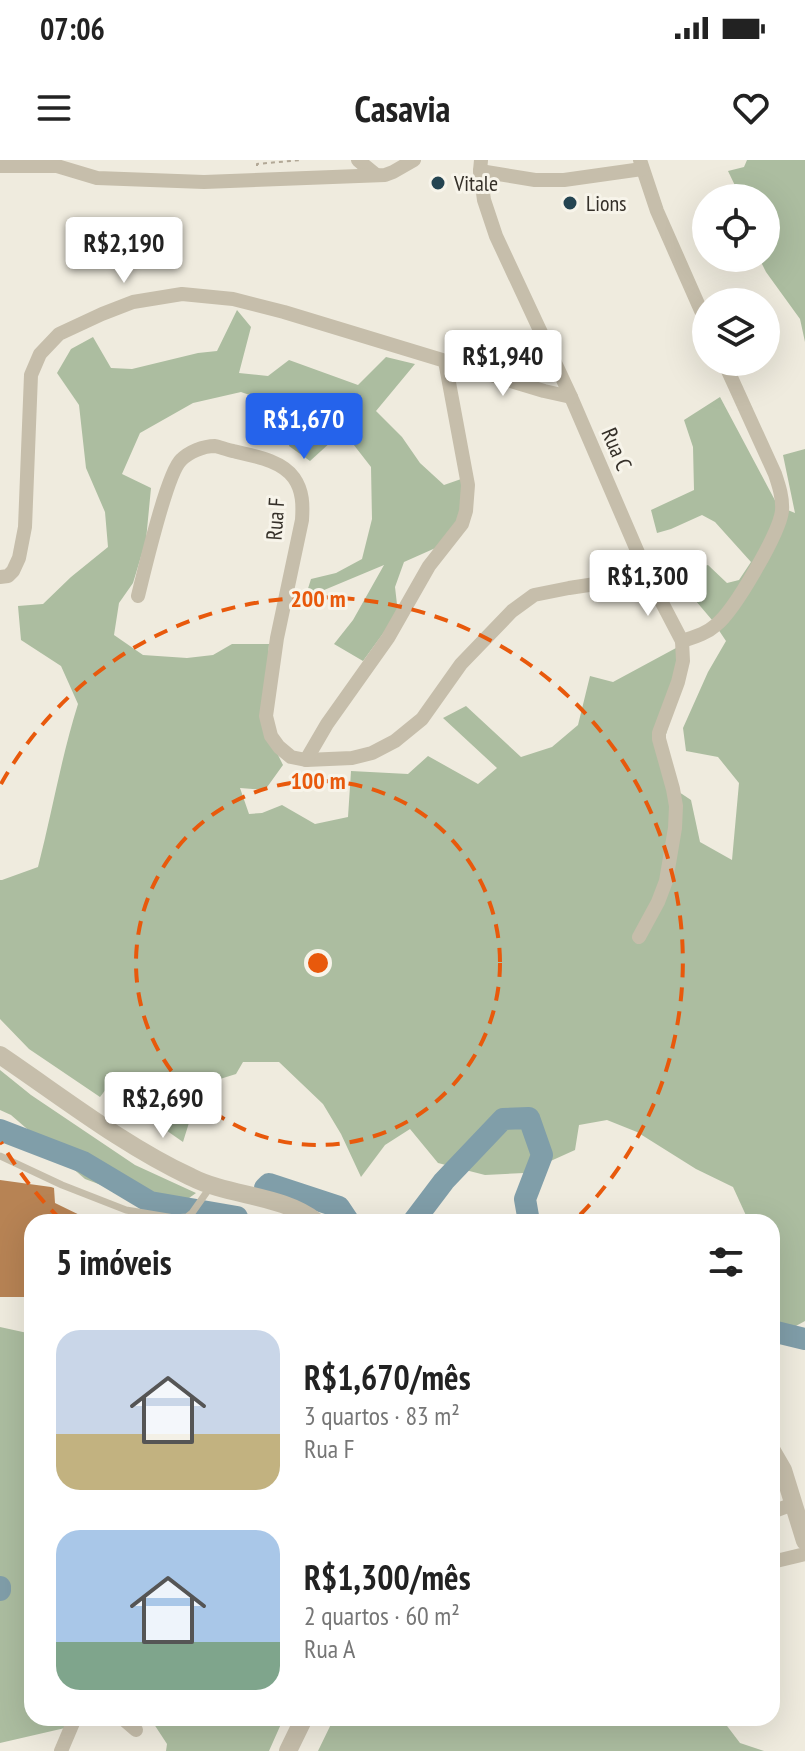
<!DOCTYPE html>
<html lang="pt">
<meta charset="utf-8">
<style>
:root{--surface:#fff;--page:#f2f2f2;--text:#222;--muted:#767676;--accent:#2563eb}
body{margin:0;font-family:"PT Sans Narrow",sans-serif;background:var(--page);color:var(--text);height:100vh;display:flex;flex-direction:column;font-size:30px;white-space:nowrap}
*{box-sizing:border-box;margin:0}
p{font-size:26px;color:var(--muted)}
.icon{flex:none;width:44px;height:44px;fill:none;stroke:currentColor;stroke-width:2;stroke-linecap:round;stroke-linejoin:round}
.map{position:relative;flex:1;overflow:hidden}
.details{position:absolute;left:24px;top:1054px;width:756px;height:512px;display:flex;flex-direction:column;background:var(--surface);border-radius:24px;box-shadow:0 8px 32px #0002}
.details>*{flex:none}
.buttons{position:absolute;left:692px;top:24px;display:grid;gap:16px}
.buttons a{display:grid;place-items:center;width:88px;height:88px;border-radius:50%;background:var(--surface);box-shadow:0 8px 32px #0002;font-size:40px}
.price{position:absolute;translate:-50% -68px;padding:0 18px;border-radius:8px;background:#fff;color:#222;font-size:26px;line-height:52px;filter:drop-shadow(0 2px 4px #0008)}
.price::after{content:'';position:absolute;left:50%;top:48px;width:24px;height:18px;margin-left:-12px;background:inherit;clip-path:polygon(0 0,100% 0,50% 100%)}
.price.current{background:var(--accent);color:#fff}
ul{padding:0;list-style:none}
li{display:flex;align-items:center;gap:24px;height:200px;padding:0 32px}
li span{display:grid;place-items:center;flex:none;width:224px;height:160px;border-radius:24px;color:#555}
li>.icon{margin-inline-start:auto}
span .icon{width:96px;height:96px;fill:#fffc;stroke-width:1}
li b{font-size:34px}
h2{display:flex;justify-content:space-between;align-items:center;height:96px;padding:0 32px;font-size:34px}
.status{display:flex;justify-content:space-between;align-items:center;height:56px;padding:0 40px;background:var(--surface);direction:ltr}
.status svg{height:22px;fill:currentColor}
header{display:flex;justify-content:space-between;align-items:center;height:104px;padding:0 32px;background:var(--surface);font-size:36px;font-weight:600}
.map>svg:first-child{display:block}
.green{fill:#acbda0}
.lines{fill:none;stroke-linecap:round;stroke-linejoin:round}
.river{stroke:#809ea9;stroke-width:22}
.building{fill:#b78354}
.path{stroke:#b2a896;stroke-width:2;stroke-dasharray:4 4;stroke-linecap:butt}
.service{stroke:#c6beab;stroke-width:7}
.minor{stroke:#c6beab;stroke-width:14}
.tertiary{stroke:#c6beab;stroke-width:18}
.ring{fill:none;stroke:#e8590c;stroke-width:4;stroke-dasharray:14 10}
.poi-dot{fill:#244451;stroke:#f7f4ea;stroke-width:3}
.labels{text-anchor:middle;stroke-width:6;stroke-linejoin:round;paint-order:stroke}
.poi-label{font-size:22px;fill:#353029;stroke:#f7f4ea;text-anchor:start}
.street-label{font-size:22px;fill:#353029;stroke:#f7f4ea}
.centre{fill:#e8590c;stroke:#f7f4ea;stroke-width:4}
.ring-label{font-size:24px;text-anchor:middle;font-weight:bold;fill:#e8590c;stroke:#f7f4ea;stroke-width:6;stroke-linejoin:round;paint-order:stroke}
</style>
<div class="status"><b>07:06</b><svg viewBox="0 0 49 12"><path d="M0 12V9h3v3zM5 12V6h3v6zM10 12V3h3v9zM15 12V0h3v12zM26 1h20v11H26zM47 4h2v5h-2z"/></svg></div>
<header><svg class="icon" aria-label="menu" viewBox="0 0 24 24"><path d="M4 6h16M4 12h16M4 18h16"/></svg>Casavia<svg class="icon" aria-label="heart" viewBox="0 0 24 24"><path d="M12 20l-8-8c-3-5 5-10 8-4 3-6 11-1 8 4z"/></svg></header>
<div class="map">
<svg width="805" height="1591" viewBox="0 0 805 1591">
<rect width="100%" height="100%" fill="#efebde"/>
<g class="green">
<path d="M747,0H805V182L800,159L766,112L759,98H766V38H741L728,11L744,7Z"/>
<path d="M237,150L251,167L239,213L268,216L289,200L358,225L386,197L415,204L376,251L402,277L420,303L444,325L464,318L458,369L440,386L404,402L395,427L398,453L363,501L334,484L353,460L384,405L305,438L311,419L336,413L362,399L372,359L371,307L343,271L310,301L289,286L297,252L241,232L193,243L140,273L122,314L151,328L146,380L133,423L119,443L114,475L143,495L187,498L213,495L232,484H269L264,567L283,605L265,630L240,628L249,654L262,653L282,645L315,664L348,657L351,611L408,614L428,596L478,624L497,608L443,558L466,546L521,597L552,587L578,565L590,516L613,522L676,488V536L665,578L676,630L691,640L700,682L732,700L739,623L718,597L686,591L683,568L708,512L726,481L712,460L690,434V409L708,405L727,423L739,420L751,402L715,362L702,355L671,369L657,373L651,350L694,330L693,287L684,260L720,237L778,346L795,353L783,295L805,289V1161L772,1179V1062H749L733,1027L696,1009L637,972L607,960L579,965L575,990L524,1013L485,1015L438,1003L410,969L385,985L361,1017L341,974L323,944L279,902H243L236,914L220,919L192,953L183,982L160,966L159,922L109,925L100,937L29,889L0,859V720H2L38,707C52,653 61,598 78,544L61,506L21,480L18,446L43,444L71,417L108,387L105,352L86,308L79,245L57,213L71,189L93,177L111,208L132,209L198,193L217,191Z"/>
<path d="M0,910L31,935L135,1005L196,1033L171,1051L85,1019L11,955L0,950Z"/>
<path d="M0,1167L32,1174V1558H69L65,1568L0,1583Z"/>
<path d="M150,1558H286L281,1564L269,1591H166L167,1584Z"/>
<path d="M334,1558H721L740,1583L764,1591H318Z"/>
</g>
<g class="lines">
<g class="river">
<path d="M0,970L83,1002L150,1042L237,1057"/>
<path d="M265,1028L269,1024L339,1047L349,1062"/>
<path d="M413,1062L444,1021L503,959L529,958L542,995L525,1039L529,1062"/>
<path d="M772,1171L805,1179"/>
<path d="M0,1427V1430"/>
</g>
</g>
<path class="building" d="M0,1020L51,1027L54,1028L55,1043L94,1062H32V1137H0Z"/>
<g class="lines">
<path class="path" d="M257,6V4L301,0"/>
<path class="service" d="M0,996L62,1025L126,1050L174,1058L187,1057L192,1053L211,1026"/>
<g class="minor">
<path d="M358,0L376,15"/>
<path d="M481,0L480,11L484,40L496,76L571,237L648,416L682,481L683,501L678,522L659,573V579L673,629L676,646L675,668L666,721L658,742L639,777"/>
<path d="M640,0L657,51L706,162"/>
<path d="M0,6H57L97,18L204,22L385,15L393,12L414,0"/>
<path d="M480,11L535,20H564L642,9"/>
<path d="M0,417L8,416L13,411L19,398L25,367L31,215L40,194L59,174L102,154L133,142L182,134L233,139L284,152L544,231L571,237"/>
<path d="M138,436C144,412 167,313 181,300C189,292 203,286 215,286C220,287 227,290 233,291C253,296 281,300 294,318C303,331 303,345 302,360L277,478L266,556L271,576L279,587L291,597L306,600L352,598L372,593L395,581L422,559L461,504L512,451L534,435L569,428L648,416"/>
<path d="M682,481C694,477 706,474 716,465C734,451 779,374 782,351C783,338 779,326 775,314L724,202"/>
<path d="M306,600L327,564L388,478L429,406L462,364L466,351L468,325L445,201"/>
<path d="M772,1352L793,1344"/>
<path d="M772,1402L805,1394"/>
<path d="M122,1558L136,1570"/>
<path d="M61,1591L75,1558"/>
</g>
<g class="tertiary">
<path d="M0,895C62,937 123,985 191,1017C230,1037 281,1034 317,1062"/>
<path d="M772,1291L783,1310L805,1381"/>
<path d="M288,1591L304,1558"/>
</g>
</g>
<g class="ring">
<circle cx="318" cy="803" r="182"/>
<path d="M61 1060A364 364 0 0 1 1 982M1 624A364 364 0 1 1 575 1060"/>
</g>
<g class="poi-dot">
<circle cx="438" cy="23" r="8"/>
<circle cx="570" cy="43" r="8"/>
</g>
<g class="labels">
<g class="poi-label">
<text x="454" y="31">Vitale</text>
<text x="586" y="51">Lions</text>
</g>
<g class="street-label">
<text transform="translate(617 289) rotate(67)" y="8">Rua C</text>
<text transform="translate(275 359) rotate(-86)" y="8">Rua F</text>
</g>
</g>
<circle cx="318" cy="803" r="12" class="centre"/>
<g class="ring-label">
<text x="318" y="447">200 m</text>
<text x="318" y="629">100 m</text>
</g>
</svg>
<div class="buttons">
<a><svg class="icon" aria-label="locate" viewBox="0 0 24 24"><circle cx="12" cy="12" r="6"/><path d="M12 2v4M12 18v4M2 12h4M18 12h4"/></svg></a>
<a><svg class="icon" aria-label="layers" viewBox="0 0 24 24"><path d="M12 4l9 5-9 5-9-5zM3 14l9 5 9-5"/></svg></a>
</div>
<b class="price" style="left:124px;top:125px">R$2,190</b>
<b class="price" style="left:503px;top:238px">R$1,940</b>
<b class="price current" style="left:304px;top:301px">R$1,670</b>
<b class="price" style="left:648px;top:458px">R$1,300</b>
<b class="price" style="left:163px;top:980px">R$2,690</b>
<section class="details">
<h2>5 imóveis<svg class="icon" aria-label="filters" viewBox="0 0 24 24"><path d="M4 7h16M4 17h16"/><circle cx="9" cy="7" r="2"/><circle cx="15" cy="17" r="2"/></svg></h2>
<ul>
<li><span style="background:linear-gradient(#c9d6e8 65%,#c2b280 0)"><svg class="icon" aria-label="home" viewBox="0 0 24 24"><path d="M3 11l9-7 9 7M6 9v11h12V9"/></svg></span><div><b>R$1,670/mês</b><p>3 quartos · 83 m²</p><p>Rua F</p></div></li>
<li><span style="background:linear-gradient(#a9c7e8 70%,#7fa58c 0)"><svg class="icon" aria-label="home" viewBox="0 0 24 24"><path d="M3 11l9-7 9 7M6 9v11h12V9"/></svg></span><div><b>R$1,300/mês</b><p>2 quartos · 60 m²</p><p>Rua A</p></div></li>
</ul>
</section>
</div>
